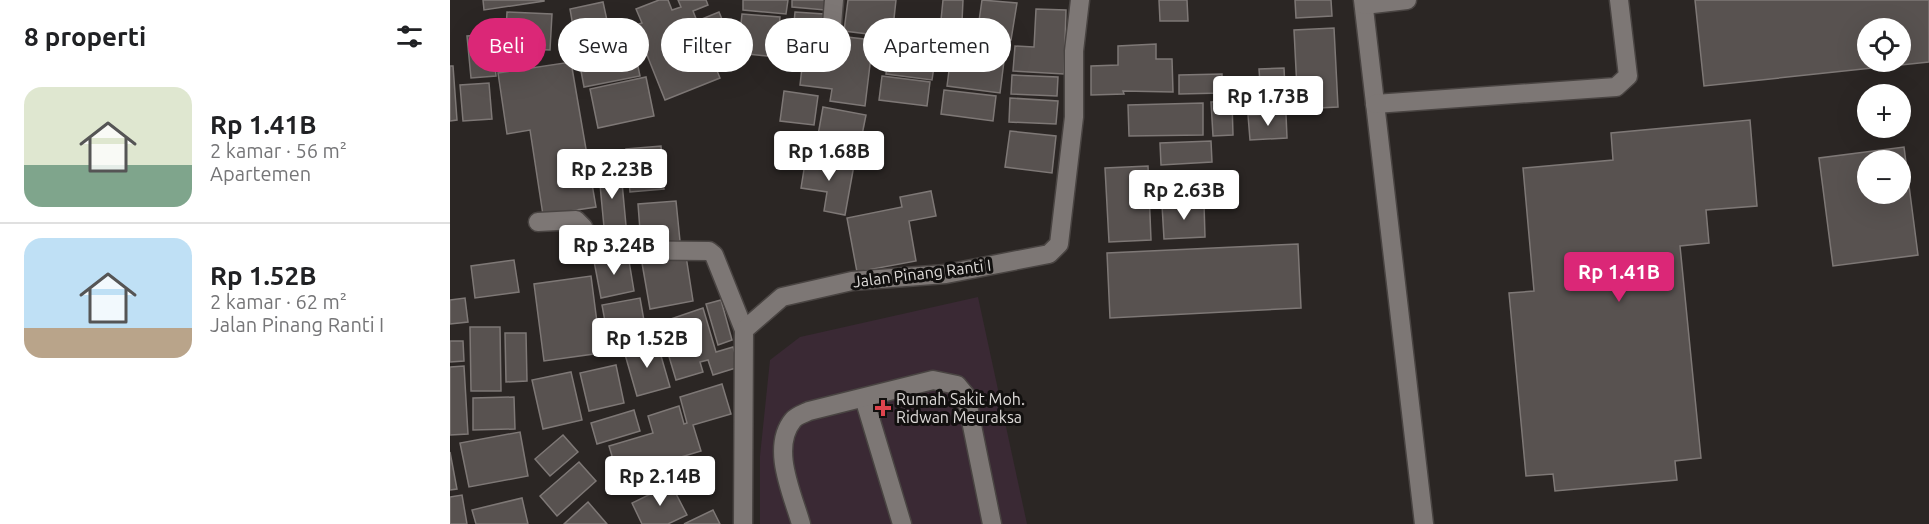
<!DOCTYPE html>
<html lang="id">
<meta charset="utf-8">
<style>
:root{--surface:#fff;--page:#f6f6f6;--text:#202124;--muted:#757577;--line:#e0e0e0;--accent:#db2777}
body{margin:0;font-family:Ubuntu,sans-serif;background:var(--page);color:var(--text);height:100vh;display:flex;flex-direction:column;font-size:22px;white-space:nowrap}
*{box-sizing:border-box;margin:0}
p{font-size:20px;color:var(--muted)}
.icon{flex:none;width:33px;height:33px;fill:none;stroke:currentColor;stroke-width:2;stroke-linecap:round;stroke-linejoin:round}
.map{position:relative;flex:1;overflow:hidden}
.drawer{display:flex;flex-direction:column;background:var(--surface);width:450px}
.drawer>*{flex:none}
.hud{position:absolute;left:18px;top:18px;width:570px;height:54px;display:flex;gap:12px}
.tools{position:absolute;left:1407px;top:18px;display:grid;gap:12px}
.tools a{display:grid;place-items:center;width:54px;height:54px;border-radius:50%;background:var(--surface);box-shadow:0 6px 24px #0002;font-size:30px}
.price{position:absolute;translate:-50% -51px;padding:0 14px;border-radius:6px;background:#fff;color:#222;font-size:20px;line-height:39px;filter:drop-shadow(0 2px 3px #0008)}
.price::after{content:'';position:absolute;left:50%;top:36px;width:18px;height:14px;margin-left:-9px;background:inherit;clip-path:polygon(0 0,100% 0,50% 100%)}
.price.current{background:var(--accent);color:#fff}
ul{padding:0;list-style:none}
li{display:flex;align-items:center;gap:18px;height:150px;padding:0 24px}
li+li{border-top:2px solid var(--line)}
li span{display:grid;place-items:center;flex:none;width:168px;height:120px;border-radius:18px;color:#555}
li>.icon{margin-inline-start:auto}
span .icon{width:72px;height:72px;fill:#fffc;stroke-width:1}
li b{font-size:26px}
h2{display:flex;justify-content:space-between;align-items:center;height:72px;padding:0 24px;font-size:26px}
.chip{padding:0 21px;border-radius:27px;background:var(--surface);box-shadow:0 6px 24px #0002;font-size:21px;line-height:54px}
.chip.current{background:var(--accent);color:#fff}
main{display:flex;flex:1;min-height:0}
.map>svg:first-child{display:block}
.medical{fill:#3a2934}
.building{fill:#585250;stroke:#7e7876;stroke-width:1.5;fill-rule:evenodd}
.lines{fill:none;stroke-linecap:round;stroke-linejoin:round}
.lane-casing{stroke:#494442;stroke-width:21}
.street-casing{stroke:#494442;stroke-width:21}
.lane{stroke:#7d7775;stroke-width:18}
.street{stroke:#7d7775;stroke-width:18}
.health-dot{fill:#e0444e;stroke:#12100f;stroke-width:2}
.labels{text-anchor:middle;stroke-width:6;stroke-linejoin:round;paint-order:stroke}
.street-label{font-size:16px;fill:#dedbd9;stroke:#12100f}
.poi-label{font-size:16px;fill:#dedbd9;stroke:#12100f;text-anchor:start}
</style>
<main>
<section class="drawer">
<h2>8 properti<svg class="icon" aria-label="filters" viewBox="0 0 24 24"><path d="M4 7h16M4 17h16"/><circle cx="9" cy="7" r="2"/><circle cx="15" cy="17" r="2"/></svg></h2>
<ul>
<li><span style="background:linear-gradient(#dfe7d0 65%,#7fa58c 0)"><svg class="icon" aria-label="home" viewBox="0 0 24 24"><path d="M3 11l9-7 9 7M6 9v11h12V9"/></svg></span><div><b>Rp 1.41B</b><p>2 kamar · 56 m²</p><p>Apartemen</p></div></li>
<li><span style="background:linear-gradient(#bfe0f5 75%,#b9a48a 0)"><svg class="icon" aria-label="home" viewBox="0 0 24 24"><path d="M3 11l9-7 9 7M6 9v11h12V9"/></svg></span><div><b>Rp 1.52B</b><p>2 kamar · 62 m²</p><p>Jalan Pinang Ranti I</p></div></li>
</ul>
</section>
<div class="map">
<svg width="1479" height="524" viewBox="0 0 1479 524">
<rect width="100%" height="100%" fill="#2b2624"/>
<path class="medical" d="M528,297L577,524H310V456L320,360L350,337Z"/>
<g class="building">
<path d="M33,0H94V1L34,10Z"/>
<path d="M209,0H218L222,10L231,7L228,0H256L258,5L243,11L247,21L269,12L279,36L256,44L270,78L215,100L185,25L192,23L186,9Z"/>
<path d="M293,0H338L336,14L293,10Z"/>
<path d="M342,0H376L375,10L342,7Z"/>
<path d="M398,0H446L442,37L394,31Z"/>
<path d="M493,0H513L512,22L491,20Z"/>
<path d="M532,0L567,3L561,40L527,35Z"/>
<path d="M709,0H737L738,21H710Z"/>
<path d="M845,0H881L882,16L846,18Z"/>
<path d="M1245,0H1479V62L1254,86ZM1418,28H1450V62H1418Z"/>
<path d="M153,2L158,25L124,32L120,9Z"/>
<path d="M586,9L616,10L614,74L563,71L565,46L584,47Z"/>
<path d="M57,12L102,14L100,50L55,48Z"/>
<path d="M345,12L374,14L370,56L341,54Z"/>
<path d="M292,14L330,17L326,57L288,53Z"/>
<path d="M884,28L888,107L848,109L844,30Z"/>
<path d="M158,30L163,49L131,57L127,36Z"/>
<path d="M42,34L46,76L21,78L17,36Z"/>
<path d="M388,36L423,40L415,106L380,101L382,89L350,85L353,59L385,63Z"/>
<path d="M706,44V59H722L723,92L673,91L674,94L641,95V66L668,65V46Z"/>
<path d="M439,47L486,53L482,80L436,74Z"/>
<path d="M184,48L190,76L134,87L129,60Z"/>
<path d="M501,55L554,61L550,93L497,86Z"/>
<path d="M121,62L146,207L93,215L80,130L57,134L48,73Z"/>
<path d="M0,66H3L7,120L0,121Z"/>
<path d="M834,68L836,110L812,111L809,69Z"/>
<path d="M772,74V93L729,94V75Z"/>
<path d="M562,75L608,77L607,96L561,94Z"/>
<path d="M432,76L480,82L477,106L429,100Z"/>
<path d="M196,77L204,116L148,128L140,89Z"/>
<path d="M39,83L42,119L13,121L10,85Z"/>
<path d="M494,90L546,96L543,121L491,114Z"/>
<path d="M334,91L368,96L364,125L330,121Z"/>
<path d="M560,98L608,101L606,124L559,122Z"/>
<path d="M782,101L783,135L763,136L761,102Z"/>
<path d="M753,103V135L679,136L678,105Z"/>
<path d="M373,107L416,115L407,160L365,152Z"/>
<path d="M836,114L837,138L800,140L798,115Z"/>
<path d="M1300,120L1307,206L1256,210L1259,243L1230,246L1251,458L1225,461L1227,480L1105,491L1103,474L1076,476L1059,293L1084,291L1073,168L1163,160L1161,133Z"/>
<path d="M560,131L606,136L602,173L555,167Z"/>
<path d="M761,141L762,162L711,165L710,143Z"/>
<path d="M211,146L214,189L180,192L176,149Z"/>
<path d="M1454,147L1468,255L1383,266L1369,158ZM1418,160H1450V194H1418Z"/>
<path d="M356,157L404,165L395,215L374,211L377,192L351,188Z"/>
<path d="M170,161L177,236L155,238L148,163Z"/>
<path d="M698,166L701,240L659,242L655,168Z"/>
<path d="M765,172L766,196L714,198L713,175Z"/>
<path d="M481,191L486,216L459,221L466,261L407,272L397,218L452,207L450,197Z"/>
<path d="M226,201L230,241L191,244L188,204Z"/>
<path d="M754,203L755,237L714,239L712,205Z"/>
<path d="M848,244L851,308L660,318L657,253Z"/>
<path d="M178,255L184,291L151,298L144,261Z"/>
<path d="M236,256L243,301L200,309L192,263Z"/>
<path d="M64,260L69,292L25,298L21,266Z"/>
<path d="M141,276L151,353L94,361L84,284Z"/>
<path d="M15,298L18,322L0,324V300Z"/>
<path d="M190,298L196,332L158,338L152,305Z"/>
<path d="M271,300L282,340L268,345L256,304Z"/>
<path d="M253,308L266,352L283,347L289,367L263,375L258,360L250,362L253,372L226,380L209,323Z"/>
<path d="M20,327H50L51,391H21Z"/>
<path d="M55,333H76L77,381L56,382Z"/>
<path d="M0,341H13L14,361L0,362Z"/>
<path d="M207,342L220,387L187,396L174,351Z"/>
<path d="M166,365L174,403L139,411L130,373Z"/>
<path d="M14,366L18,434L0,435V367Z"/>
<path d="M121,372L132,420L93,429L82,380Z"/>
<path d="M272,384L281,414L243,425L251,451L168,476L159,446L203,433L198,416L229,406L234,424L237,423L230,397Z"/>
<path d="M64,397L65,429L23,430V398Z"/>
<path d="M184,410L190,431L147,444L141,423Z"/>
<path d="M70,432L78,476L19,487L10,443Z"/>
<path d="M113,435L128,452L100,476L85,459Z"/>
<path d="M0,452L7,489L0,490Z"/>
<path d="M129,462L146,481L107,516L90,496Z"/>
<path d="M221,484L237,515L218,524H192L182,503Z"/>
<path d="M12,495L17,524H0V497Z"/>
<path d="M72,498L78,524H26L22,510Z"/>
<path d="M138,502L157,524H114Z"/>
<path d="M263,510L270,524H234Z"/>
</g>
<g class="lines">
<g class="lane-casing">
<g id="lane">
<path d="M913,0L974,524"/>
<path d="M914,5L957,0"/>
<path d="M925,104L1166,87L1178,76L1169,0"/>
<path d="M414,398L452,524"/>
<path d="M351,524C343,495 320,448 343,420C346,416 355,413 359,411L483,380L507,385L516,396L542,524"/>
</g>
</g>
<g class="street-casing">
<g id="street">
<path d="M380,50L384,0"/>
<path d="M88,222L126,220L133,227L142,247L148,250L259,251L264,255L294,330"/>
<path d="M293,524L294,330L332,297L402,281L496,274L599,254L609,244L624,117V51L630,0"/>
</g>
</g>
<use href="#lane" class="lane"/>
<use href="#street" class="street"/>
</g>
<path class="health-dot" d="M430 399h6v6h6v6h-6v6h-6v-6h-6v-6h6z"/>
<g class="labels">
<g class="street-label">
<text transform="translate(472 273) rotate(-7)" y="6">Jalan Pinang Ranti I</text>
</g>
<g class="poi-label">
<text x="446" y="405">Rumah Sakit Moh.<tspan x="446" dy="18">Ridwan Meuraksa</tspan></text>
</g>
</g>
</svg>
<div class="tools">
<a><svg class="icon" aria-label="locate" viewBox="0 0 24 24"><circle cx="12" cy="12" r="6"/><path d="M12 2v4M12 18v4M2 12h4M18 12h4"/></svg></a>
<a>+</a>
<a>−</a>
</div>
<b class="price" style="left:818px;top:127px">Rp 1.73B</b>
<b class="price" style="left:379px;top:182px">Rp 1.68B</b>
<b class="price" style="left:162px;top:200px">Rp 2.23B</b>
<b class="price" style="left:734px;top:221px">Rp 2.63B</b>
<b class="price" style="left:164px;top:276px">Rp 3.24B</b>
<b class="price current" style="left:1169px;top:303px">Rp 1.41B</b>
<b class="price" style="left:197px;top:369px">Rp 1.52B</b>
<b class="price" style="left:210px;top:507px">Rp 2.14B</b>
<div class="hud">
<a class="chip current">Beli</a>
<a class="chip">Sewa</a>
<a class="chip">Filter</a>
<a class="chip">Baru</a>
<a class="chip">Apartemen</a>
</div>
</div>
</main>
